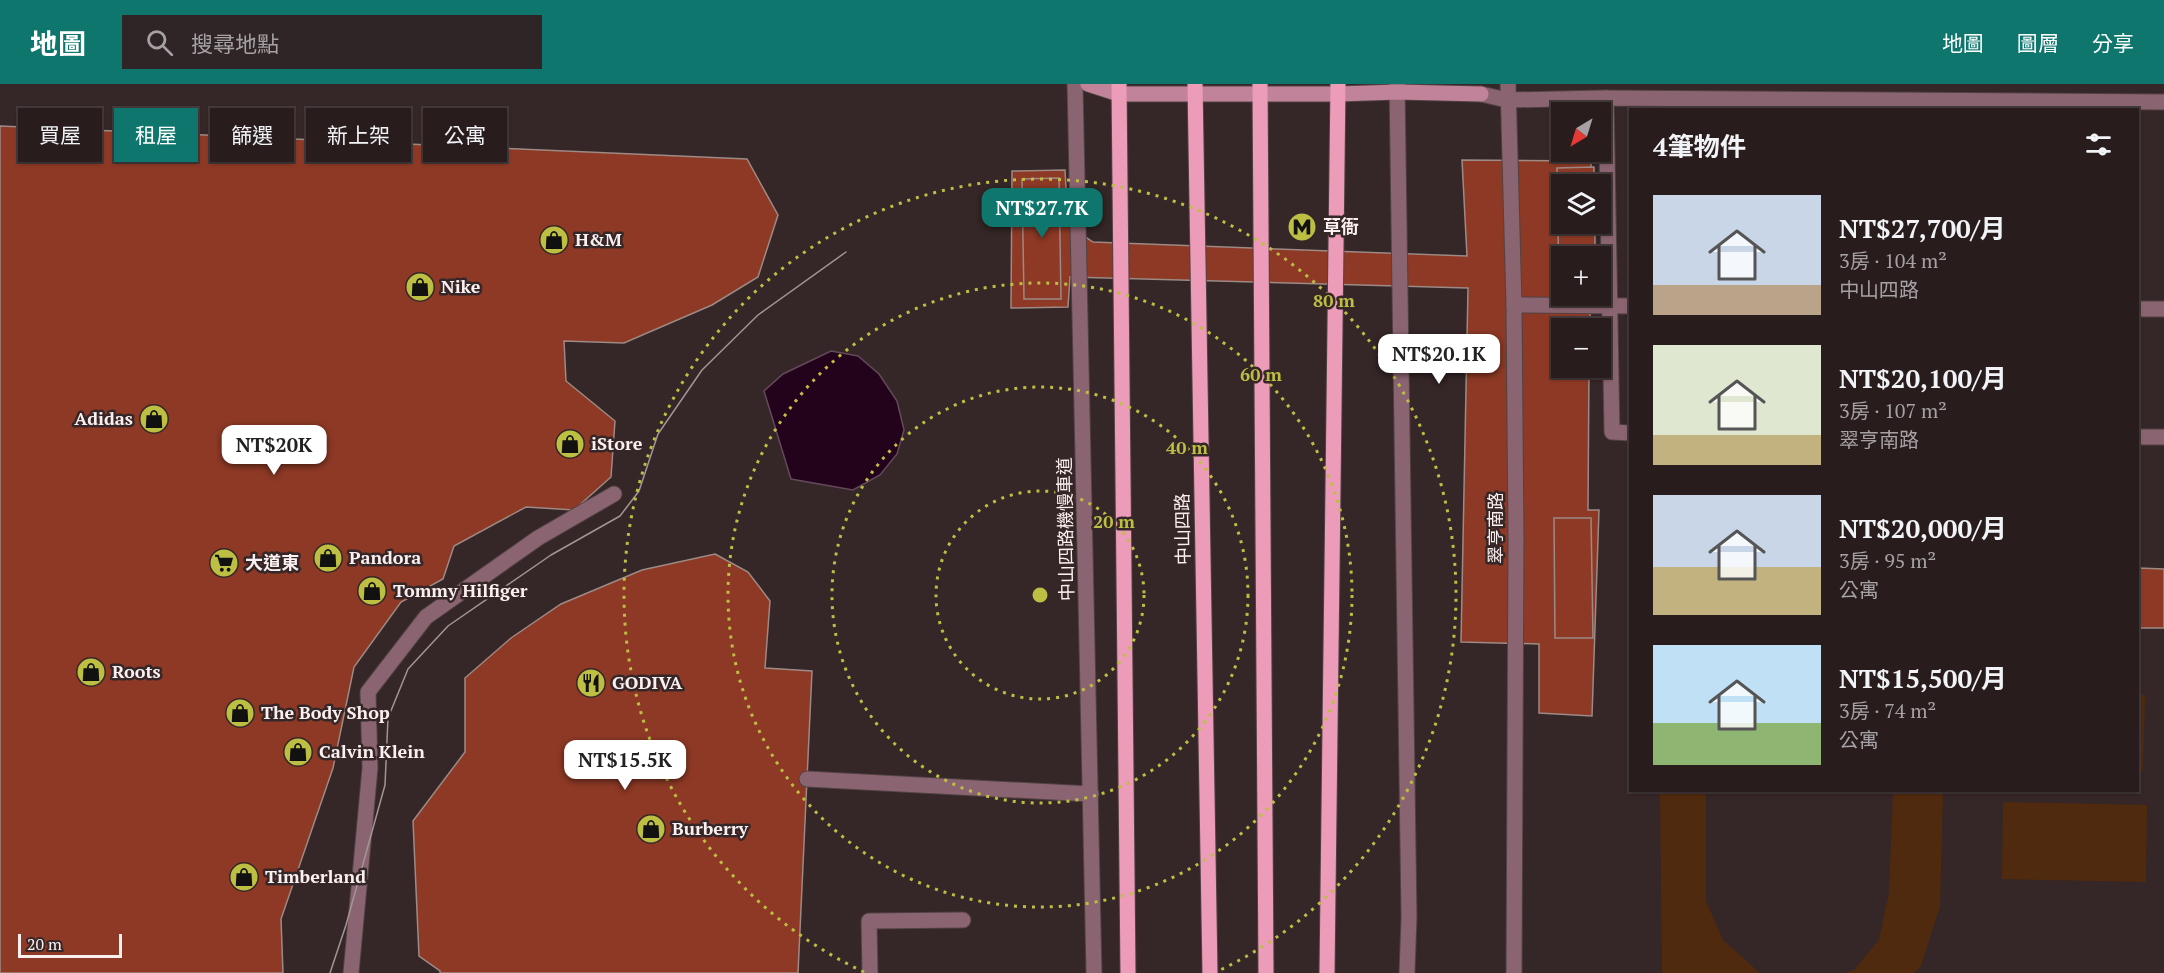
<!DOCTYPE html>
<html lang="zh-TW">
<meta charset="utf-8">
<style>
:root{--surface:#281c1d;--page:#302526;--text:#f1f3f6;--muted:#a5a1a4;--line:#443a3b;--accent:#0f766e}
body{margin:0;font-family:"PT Serif","Noto Sans TC",serif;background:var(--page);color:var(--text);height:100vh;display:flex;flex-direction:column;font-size:22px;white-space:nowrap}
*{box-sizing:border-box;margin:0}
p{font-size:20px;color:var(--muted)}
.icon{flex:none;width:33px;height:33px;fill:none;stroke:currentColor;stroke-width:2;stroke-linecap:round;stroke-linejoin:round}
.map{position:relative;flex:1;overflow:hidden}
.details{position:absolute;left:1629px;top:24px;width:510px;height:684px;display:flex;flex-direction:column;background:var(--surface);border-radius:0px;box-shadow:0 2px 4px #0004,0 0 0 2px var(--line)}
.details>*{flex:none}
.guide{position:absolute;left:18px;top:24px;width:570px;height:54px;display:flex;gap:12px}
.needle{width:39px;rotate:218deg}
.buttons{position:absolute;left:1551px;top:18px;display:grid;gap:12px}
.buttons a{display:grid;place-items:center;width:60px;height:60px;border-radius:0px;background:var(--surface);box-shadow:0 2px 4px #0004,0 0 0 2px var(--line);font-size:30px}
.scale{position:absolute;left:18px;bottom:15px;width:104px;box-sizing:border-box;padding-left:6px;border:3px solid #fbf0f0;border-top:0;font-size:16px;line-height:21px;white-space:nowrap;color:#fbf0f0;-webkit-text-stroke:4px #352627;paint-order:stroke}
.price{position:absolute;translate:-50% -51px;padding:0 14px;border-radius:12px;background:#fff;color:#222;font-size:20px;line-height:39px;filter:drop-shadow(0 2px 3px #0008)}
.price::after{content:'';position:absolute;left:50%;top:36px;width:18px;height:14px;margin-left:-9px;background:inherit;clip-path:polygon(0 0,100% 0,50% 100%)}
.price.active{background:var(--accent);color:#fff}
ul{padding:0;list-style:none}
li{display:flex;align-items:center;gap:18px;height:150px;padding:0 24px}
li span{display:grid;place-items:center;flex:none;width:168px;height:120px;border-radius:0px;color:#555}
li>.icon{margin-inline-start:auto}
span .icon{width:72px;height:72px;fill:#fffc;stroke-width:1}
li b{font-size:26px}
h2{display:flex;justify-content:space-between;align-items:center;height:72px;padding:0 24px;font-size:26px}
.tag{padding:0 21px;border-radius:0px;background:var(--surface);box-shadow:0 2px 4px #0004,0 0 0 2px var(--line);font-size:21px;line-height:54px}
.tag.active{background:var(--accent);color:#fff}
header{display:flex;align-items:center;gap:36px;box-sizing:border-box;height:84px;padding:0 30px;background:var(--accent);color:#fff}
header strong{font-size:28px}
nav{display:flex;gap:33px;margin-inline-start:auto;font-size:21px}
.search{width:420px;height:54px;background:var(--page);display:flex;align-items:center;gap:15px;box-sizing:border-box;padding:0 21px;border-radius:0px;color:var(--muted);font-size:22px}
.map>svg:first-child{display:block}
.green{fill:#502a0e}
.water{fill:#23021b;stroke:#64495b;stroke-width:1.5}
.building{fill:#8d3925;stroke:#9d8a85;stroke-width:1.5}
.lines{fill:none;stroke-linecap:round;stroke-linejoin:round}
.lane-casing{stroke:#514243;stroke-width:17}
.street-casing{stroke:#514243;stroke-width:17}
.secondary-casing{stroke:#514243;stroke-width:17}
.primary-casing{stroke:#514243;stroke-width:17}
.lane{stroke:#8b6471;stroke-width:15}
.street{stroke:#8b6471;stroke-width:15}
.secondary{stroke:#c18399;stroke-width:15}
.primary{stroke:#ec9cb8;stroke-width:15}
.tram{stroke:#a29595;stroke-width:1.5}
.ring{fill:none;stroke:#bdbf43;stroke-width:3;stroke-dasharray:3 6}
.labels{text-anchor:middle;stroke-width:5;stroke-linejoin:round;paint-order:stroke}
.poi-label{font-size:18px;font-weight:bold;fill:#fbf0f0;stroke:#352627;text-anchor:start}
.street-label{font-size:18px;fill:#fbf0f0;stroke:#352627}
.centre{fill:#bdbf43;stroke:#352627;stroke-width:3}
.ring-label{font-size:18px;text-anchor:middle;font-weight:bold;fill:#bdbf43;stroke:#352627;stroke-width:5;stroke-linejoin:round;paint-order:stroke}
</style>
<header>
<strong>地圖</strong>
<div class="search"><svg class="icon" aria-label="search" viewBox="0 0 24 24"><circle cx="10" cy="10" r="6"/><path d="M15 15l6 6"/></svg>搜尋地點</div>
<nav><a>地圖</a><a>圖層</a><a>分享</a></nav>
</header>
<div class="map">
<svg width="2164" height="889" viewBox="0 0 2164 889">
<rect width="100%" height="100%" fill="#352627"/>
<g class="green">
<path d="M2138,610L2145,611L2143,687H2138Z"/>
<path d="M1660,707H1706V817L1723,856L1760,889H1662Z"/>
<path d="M1893,707H1943L1940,822L1921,882L1914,889H1845L1854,886L1879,856L1889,808Z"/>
<path d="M2003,718L2147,721L2146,798L2002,795Z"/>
</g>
<path class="water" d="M831,267L858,272L879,290L897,317L904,346L897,370L880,391L853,406L791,395L764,307L783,290Z"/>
<g class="building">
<path d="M0,42L747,75L778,131L758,193L712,221L624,259L564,257L566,297L615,337L611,393L574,426L526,423L454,462L443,495L401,518L354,583L333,684L281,835L283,889H0Z"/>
<path d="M1462,76L1591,77V100H1562V140H1591L1590,172H1562V212H1590V244H1562V284H1589L1588,426H1599L1592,632L1539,629V560L1461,558L1468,204L1070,193L1068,223L1011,224L1012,87L1065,86L1068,141L1093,158L1467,172Z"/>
<path d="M1594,83V100H1562V140H1595V172H1562V204H1559L1557,84Z"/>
<path d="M1059,94L1061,215H1024L1022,95Z"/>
<path d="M1554,434H1591L1593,554H1555Z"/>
<path d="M715,470L748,488L770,517L765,584L812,587L798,889H440V887L419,872L413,737L465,668V594L511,554L561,520L642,486Z"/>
<path d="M2138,484L2164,485V544H2138Z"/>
</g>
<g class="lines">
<g class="lane-casing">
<g id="lane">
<path d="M1075,0L1094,889"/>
<path d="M1397,0L1409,833L1407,889"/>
<path d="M807,695L1091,710"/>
<path d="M870,889L869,837L963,836"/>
</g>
</g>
<g class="street-casing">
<g id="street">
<path d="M1508,0L1514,221L1516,454L1514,889"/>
<path d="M1481,10L1507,16L1602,14L2164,18"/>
<path d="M1606,14L1612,348L1630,349"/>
<path d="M1514,221L1630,222"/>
<path d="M2138,225H2164"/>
<path d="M2138,353H2164"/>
<path d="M351,889L370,684L368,608L426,533L538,454L614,410"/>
</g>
</g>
<g class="secondary-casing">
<path id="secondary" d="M1088,0L1119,10H1338L1398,8L1481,10"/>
</g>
<g class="primary-casing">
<g id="primary">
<path d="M1119,0L1128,889"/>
<path d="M1195,0L1210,889"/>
<path d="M1260,0L1266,889"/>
<path d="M1327,889L1338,0"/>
</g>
</g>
<use href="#lane" class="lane"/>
<use href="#street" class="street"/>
<use href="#secondary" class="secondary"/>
<use href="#primary" class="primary"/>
<path class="tram" d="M330,889L346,841L385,701L388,634L408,585L448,542L551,471L620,432L639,407L658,350L702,286L758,231L846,168"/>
</g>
<g class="ring">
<circle cx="1040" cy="511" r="104"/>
<circle cx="1040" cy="511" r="208"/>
<circle cx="1040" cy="511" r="312"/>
<path d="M864 888A416 416 0 1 1 1216 888"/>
</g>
<defs>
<g id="metro-disc" transform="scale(1.5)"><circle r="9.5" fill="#bdbf43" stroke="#352627"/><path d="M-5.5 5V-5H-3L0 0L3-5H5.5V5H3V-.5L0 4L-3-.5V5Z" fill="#111"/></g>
<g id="shop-disc" transform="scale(1.5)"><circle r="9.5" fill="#bdbf43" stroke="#352627"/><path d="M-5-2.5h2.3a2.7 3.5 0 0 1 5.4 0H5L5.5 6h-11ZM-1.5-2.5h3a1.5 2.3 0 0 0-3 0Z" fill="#111"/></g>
<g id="supermarket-disc" transform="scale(1.5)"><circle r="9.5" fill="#bdbf43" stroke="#352627"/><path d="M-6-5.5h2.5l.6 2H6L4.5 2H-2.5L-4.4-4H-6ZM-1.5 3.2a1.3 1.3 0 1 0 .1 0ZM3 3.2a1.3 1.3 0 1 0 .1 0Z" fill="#111"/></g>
<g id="restaurant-disc" transform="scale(1.5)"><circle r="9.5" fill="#bdbf43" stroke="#352627"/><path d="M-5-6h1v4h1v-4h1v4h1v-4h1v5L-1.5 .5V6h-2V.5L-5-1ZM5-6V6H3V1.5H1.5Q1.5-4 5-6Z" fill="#111"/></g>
</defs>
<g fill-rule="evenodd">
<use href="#metro-disc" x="1302" y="143"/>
<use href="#shop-disc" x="554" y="156"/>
<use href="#shop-disc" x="420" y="203"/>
<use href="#shop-disc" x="154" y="335"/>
<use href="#shop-disc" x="570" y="360"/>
<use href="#shop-disc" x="328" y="474"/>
<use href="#supermarket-disc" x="224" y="479"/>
<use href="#shop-disc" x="372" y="507"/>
<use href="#shop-disc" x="91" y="588"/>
<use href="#restaurant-disc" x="591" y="599"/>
<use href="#shop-disc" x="240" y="629"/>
<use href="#shop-disc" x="298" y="668"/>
<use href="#shop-disc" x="651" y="745"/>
<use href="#shop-disc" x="244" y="793"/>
</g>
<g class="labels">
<g class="poi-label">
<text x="1323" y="149">草衙</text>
<text x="575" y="162">H&amp;M</text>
<text x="441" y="209">Nike</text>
<text x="133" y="341" text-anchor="end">Adidas</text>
<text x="591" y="366">iStore</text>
<text x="349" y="480">Pandora</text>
<text x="245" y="485">大道東</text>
<text x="393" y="513">Tommy Hilfiger</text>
<text x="112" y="594">Roots</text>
<text x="612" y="605">GODIVA</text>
<text x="261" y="635">The Body Shop</text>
<text x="319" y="674">Calvin Klein</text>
<text x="672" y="751">Burberry</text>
<text x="265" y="799">Timberland</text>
</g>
<g class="street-label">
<text transform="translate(1496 444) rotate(-90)" y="6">翠亨南路</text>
<text transform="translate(1066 445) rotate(-91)" y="6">中山四路機慢車道</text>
<text transform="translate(1183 445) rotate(-91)" y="6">中山四路</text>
</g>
</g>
<circle cx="1040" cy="511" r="9" class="centre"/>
<g class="ring-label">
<text x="1334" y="223">80 m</text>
<text x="1261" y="297">60 m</text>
<text x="1187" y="370">40 m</text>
<text x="1114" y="444">20 m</text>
</g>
</svg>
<div class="buttons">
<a><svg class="needle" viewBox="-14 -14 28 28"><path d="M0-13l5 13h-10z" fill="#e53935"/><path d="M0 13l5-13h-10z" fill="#a5a1a4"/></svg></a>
<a><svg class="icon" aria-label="layers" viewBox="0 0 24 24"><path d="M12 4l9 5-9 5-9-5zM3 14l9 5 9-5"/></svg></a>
<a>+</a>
<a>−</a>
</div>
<div class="scale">20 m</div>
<b class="price active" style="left:1042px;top:155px">NT$27.7K</b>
<b class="price" style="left:1439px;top:301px">NT$20.1K</b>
<b class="price" style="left:274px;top:392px">NT$20K</b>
<b class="price" style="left:625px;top:707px">NT$15.5K</b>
<div class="guide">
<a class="tag">買屋</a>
<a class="tag active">租屋</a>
<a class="tag">篩選</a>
<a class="tag">新上架</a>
<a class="tag">公寓</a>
</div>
<section class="details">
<h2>4筆物件<svg class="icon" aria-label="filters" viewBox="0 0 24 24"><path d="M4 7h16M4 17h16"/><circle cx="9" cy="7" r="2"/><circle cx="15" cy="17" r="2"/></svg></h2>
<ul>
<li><span style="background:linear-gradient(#c9d6e8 75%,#b9a48a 0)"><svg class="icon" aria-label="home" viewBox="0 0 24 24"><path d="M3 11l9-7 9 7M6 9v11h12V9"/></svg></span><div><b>NT$27,700/月</b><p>3房 · 104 m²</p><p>中山四路</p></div></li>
<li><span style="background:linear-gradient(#dfe7d0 75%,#c2b280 0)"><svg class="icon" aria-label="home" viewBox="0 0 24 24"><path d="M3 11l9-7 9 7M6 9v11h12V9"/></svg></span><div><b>NT$20,100/月</b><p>3房 · 107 m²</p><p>翠亨南路</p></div></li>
<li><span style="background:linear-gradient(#c9d6e8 60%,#c2b280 0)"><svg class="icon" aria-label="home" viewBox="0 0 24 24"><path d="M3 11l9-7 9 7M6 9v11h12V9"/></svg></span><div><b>NT$20,000/月</b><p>3房 · 95 m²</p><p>公寓</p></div></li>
<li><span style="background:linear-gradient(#bfe0f5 65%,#8fb573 0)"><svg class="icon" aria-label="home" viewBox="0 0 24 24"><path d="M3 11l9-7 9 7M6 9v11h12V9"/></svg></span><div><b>NT$15,500/月</b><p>3房 · 74 m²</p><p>公寓</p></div></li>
</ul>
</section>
</div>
